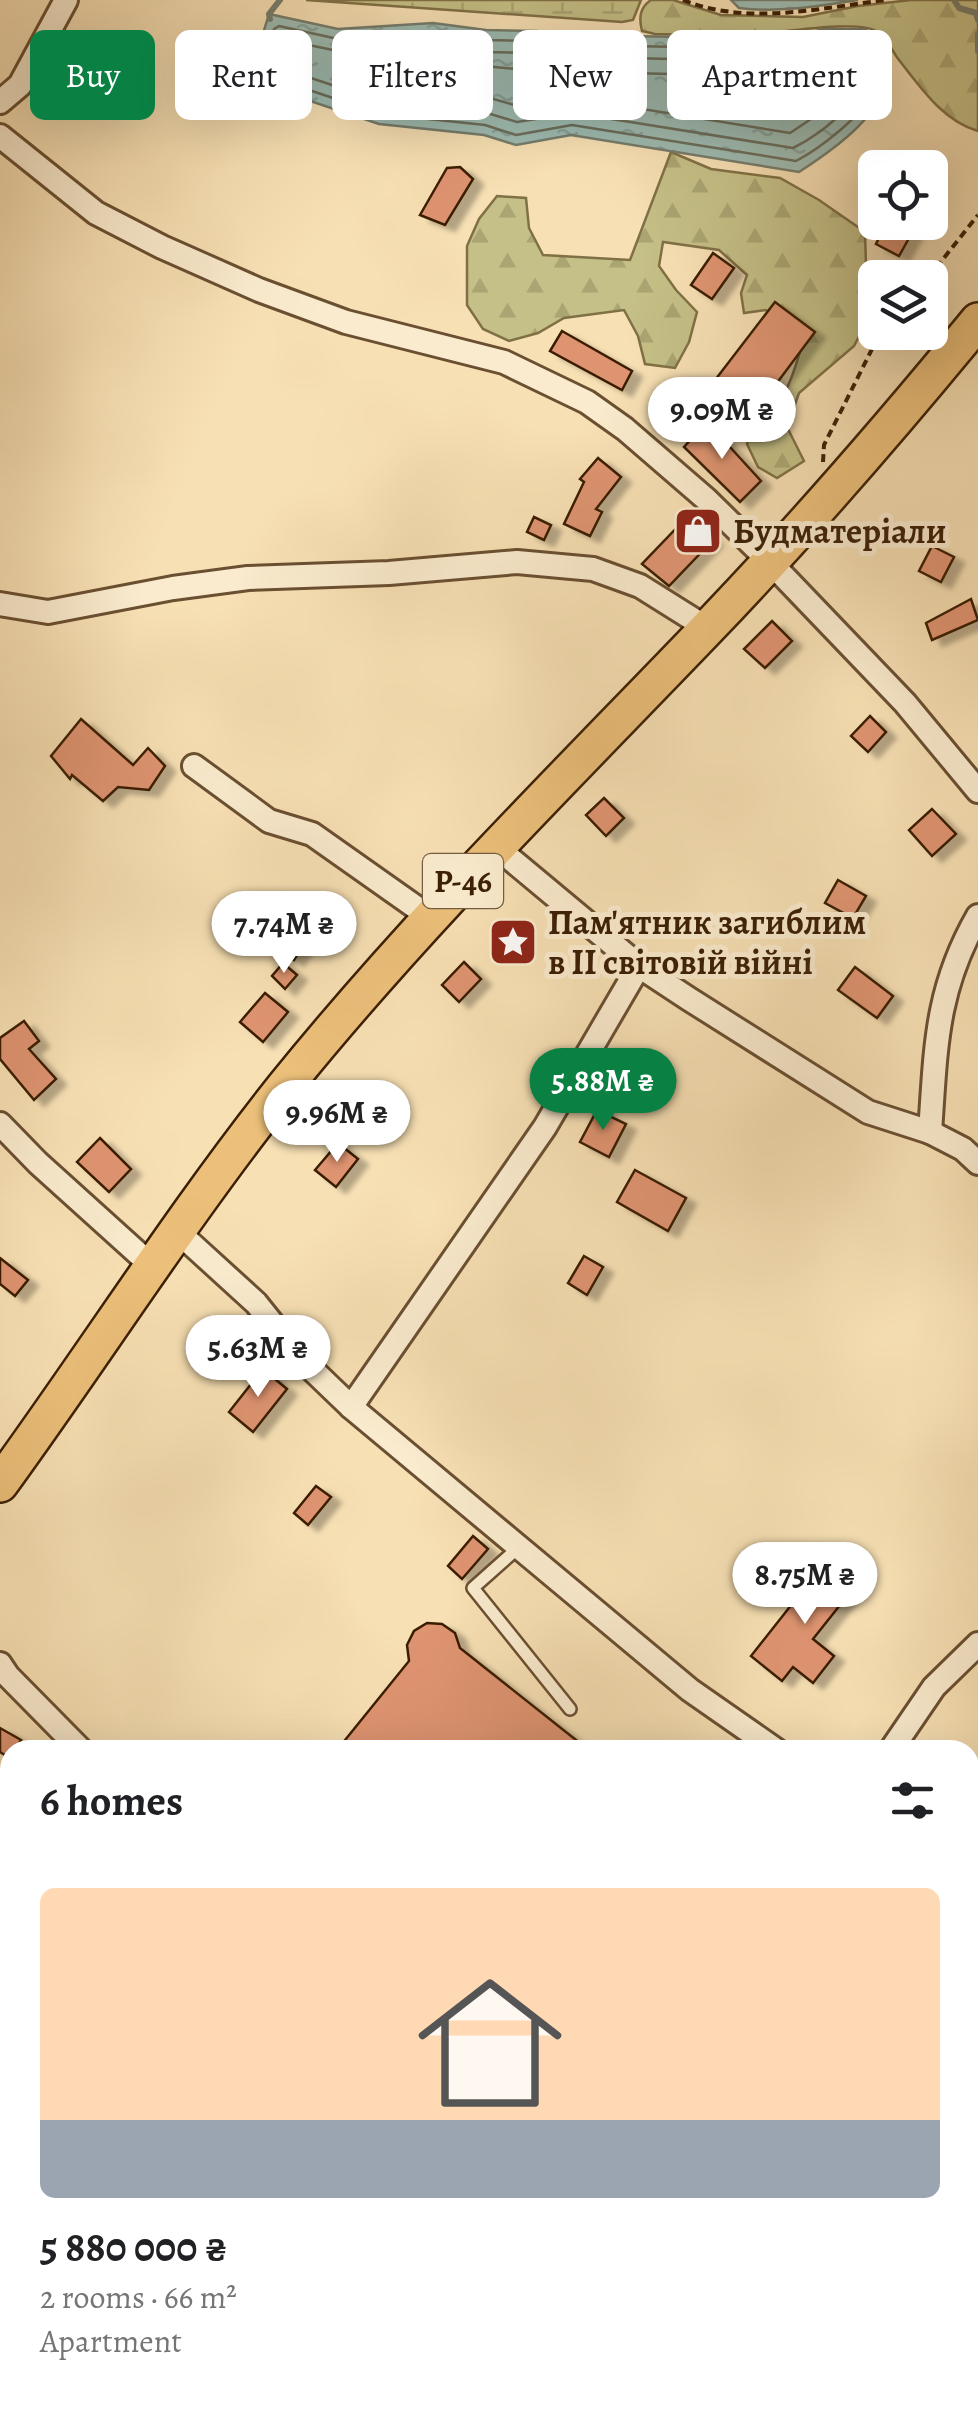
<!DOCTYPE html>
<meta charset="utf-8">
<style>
:root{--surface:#fff;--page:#f2f2f2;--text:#202124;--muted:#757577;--line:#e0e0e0;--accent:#0b8043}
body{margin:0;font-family:Alegreya,serif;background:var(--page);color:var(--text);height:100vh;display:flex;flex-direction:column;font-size:38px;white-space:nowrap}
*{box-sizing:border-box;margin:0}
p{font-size:32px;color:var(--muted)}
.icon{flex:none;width:55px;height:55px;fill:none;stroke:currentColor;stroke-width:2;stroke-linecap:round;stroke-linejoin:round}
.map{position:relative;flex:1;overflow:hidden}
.drawer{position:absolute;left:0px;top:1740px;width:980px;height:670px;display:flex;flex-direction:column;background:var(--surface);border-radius:30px 30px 0 0;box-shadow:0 10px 40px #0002}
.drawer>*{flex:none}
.guide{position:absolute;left:30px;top:30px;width:920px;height:90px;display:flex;gap:20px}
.controls{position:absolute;left:858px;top:150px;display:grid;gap:20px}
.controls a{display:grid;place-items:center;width:90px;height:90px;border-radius:15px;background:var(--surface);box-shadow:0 10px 40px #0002;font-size:50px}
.price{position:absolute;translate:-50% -85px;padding:0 22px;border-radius:35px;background:#fff;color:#222;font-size:32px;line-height:65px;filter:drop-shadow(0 2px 5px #0008)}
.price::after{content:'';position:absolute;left:50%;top:60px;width:30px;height:22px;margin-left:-15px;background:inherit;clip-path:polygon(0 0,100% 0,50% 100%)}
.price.active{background:var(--accent);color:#fff}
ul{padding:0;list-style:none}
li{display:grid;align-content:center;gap:20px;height:530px;padding:0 40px}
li+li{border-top:2px solid var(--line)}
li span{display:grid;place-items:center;height:310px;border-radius:15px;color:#555}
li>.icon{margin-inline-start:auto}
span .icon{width:180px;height:180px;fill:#fffc;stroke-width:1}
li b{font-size:42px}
h2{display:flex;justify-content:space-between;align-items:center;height:120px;padding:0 40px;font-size:42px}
.tag{padding:0 35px;border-radius:15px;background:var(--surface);box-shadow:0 10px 40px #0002;font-size:35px;line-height:90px}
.tag.active{background:var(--accent);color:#fff}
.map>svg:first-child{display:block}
.forest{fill:url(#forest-firs);stroke:#807046;stroke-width:2.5}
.wetland{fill:url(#wetland-marsh);stroke:#807046;stroke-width:2.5}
.water{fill:url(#water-ripples);stroke:#767d6d;stroke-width:2.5}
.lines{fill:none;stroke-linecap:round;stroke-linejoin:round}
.shore{stroke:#6c6e5c;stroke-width:2.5}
.stream{stroke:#767d6d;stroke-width:6}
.building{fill:#df9471;stroke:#3b1f05;stroke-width:2.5;filter:url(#shadow)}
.service-casing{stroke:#6a4f31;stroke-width:16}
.minor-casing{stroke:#6a4f31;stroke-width:28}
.primary-casing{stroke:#3b1f05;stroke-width:40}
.path{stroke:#3b1f05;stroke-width:4;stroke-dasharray:8 5;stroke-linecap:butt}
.service{stroke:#faebce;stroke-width:11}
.minor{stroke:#faebce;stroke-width:22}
.primary{stroke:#ecc07a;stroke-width:35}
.rail{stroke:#3b1f05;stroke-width:6;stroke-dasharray:18 18;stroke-linecap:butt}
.labels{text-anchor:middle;stroke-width:10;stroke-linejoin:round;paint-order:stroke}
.shield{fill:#faebce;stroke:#745c41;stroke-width:2.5}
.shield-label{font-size:32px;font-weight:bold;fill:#3b1f05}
.poi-label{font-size:35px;font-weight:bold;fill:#3b1f05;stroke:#faebce;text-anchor:start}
</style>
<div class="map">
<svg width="978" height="2410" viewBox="0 0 978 2410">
<defs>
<pattern id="forest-firs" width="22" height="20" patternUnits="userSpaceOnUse" patternTransform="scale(2.5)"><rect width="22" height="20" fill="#c5c087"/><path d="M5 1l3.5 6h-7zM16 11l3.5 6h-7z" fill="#aaa573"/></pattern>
<pattern id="wetland-marsh" width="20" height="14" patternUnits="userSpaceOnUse" patternTransform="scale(2.5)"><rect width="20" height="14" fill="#c5c087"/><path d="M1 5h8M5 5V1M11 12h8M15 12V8" fill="none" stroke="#aaa573"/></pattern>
<pattern id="water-ripples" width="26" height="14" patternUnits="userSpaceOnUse" patternTransform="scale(2.5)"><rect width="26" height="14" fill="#9ebcb2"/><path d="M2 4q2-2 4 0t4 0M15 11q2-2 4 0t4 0" fill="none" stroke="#89a198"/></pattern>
<filter id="shadow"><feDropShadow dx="10" dy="6" stdDeviation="2.5" flood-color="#0004"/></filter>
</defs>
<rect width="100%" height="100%" fill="#f7e0b4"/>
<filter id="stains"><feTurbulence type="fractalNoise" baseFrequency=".002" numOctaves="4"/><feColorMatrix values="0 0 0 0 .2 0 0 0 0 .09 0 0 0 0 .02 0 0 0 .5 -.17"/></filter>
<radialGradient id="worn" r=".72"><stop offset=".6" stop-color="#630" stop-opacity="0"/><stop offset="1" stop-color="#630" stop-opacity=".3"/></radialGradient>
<g class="forest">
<path d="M651,0H673L721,15L803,17L858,6L911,0H978V131C943,121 921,88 899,60C891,50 888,38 876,31C857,19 775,34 747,35C716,36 685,35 655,34L642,31C639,19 639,8 651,0Z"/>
<path d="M671,152L711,169L780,178L819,200L865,232L866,266L875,288L868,319L854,346L799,393L787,427L804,461L777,478L758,467L747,444L753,423C786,404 793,377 803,341L766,310L744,313L741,293L747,275L719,250L663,242L659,266L676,290L697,312L689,342L675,368L645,364L638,336L624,310L564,318L538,333L509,341L483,329L467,305V246L479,219L497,196L526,198L529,228L543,255L630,260Z"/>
</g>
<path class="wetland" d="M306,0H641L633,20L622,22Z"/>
<g class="water">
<path d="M731,0H858C818,6 780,13 739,8Z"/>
<path d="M269,14L338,29L433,23L486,30L537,31L588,38L629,36L790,39L823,29H866C872,41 880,53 884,65C896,108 830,152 799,172L571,135L516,145L484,135L379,124L283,92L258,50Z"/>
</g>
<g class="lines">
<g class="shore">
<path d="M279,26L338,39L433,33L485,40L537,41L589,48L629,46L790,49L825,39H857C868,50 880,74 873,91C864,115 819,149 796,161L572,125L516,135L485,125L381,114L291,84L269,48L274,29Z"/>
<path d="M289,41L338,51L433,46L485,52L536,53L589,61L629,58L790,62L827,52H849C884,88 824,133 793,148L574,113L517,122L487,113L383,102L299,74L283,48L284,43Z"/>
<path d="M433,61L589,76L629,73L790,77L839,67L847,77L817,115L790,133L575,98L518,106L490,98L386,87L347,76L344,71L349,66Z"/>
</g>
<g class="stream">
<path d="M954,0L959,8L976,13L978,20"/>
<path d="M270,19L269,14L280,0"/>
<path d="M978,34V51"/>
</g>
</g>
<g class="building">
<path d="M460,167L473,179L445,225L420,215L447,168Z"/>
<path d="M887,222H918L899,256L876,244Z"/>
<path d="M713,253L734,268L712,299L691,285Z"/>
<path d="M775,302L815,332L753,415L712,384Z"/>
<path d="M562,331L632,371L622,390L550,351Z"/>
<path d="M707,422L761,481L740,502L684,447Z"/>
<path d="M598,458L621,477L596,509L602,512L590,536L564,524L584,482L580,479Z"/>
<path d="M688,516L713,540L669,586L642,564Z"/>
<path d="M534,517L551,525L544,540L527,532Z"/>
<path d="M932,546L954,557L941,582L919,571Z"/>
<path d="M971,599L978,620L932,640L926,623Z"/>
<path d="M772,621L792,641L765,668L744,649Z"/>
<path d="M870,716L886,732L868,752L851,736Z"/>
<path d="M81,719L133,765L148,748L165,766L149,790L118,787L103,801L72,775L70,779L51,756Z"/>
<path d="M604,798L624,818L606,836L586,815Z"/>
<path d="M932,809L956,834L932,856L909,830Z"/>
<path d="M838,880L866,896L853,918L825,903Z"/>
<path d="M289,923L309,936L294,960L274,947Z"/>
<path d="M464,962L481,979L459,1002L442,985Z"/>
<path d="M283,963L297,975L285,989L272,976Z"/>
<path d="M855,967L893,996L877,1018L838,990Z"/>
<path d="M265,993L288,1012L263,1042L240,1022Z"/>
<path d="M24,1021L39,1041L29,1049L56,1079L34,1100L0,1059V1038Z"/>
<path d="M597,1110L626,1124L609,1157L580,1142Z"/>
<path d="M100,1138L131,1169L109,1192L77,1162Z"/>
<path d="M338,1143L358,1159L336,1187L315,1170Z"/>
<path d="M635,1170L686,1198L668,1231L617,1202Z"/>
<path d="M584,1256L603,1267L587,1295L568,1283Z"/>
<path d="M0,1258L28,1280L15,1296L0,1284Z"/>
<path d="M263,1369L287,1389L253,1432L229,1412Z"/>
<path d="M316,1486L331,1497L308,1525L294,1513Z"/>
<path d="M473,1536L488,1549L462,1579L448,1566Z"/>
<path d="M826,1561L856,1585L813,1639L834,1656L813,1683L793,1667L782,1681L751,1656Z"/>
<path d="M427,1623L442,1624L455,1633L460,1648L576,1740L568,1750H337L409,1661L407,1645L414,1631Z"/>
<path d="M0,1728L21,1740L15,1750H10V1758L0,1752Z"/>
</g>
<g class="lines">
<g class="service-casing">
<path id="service" d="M519,1547L473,1588L570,1709"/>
</g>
<g class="minor-casing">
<g id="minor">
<path d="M0,102L20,85L66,0"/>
<path d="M0,136L96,213L162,247L259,290L346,322L504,362L587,402L625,429L706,499L769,561L905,703L978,791"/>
<path d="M0,604L48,612L173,588L248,578L389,573L517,562L593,569L640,586L707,628"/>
<path d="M194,766L269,821L312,834L431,918"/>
<path d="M495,846L639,966L689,999L868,1112L930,1132L963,1149L978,1163"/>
<path d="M0,1124L38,1163L152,1266"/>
<path d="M930,1132C936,1049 935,991 978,916"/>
<path d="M177,1231L256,1303L300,1358L351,1407L690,1690L776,1750"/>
<path d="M351,1407L545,1127L639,966"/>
<path d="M0,1664L8,1676L81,1750"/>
<path d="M891,1750L934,1687L978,1644"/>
<path d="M0,1960L10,1969"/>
</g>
</g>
<g class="primary-casing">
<path id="primary" d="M0,1484C96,1352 183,1214 285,1086C415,925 562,780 705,631C800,532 891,427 978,321"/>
</g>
<g class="path">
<path d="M683,0C748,26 819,8 886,0"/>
<path d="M928,278L978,215"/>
<path d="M823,462L824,445L872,349L885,332"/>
</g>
<use href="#service" class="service"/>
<use href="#minor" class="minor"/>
<use href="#primary" class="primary"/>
<g class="rail">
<path d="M970,2353L978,2342"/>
<path d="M970,2377L978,2367"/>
<path d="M925,2410L933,2400"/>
<path d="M944,2410L952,2400"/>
</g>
</g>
<defs>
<g id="shop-square" transform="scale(2.5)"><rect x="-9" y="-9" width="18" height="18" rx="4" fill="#8f2418" stroke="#faebce"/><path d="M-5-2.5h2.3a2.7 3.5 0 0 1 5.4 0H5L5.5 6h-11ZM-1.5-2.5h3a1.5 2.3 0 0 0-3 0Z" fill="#fff"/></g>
<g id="sight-square" transform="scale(2.5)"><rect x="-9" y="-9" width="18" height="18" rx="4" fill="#8f2418" stroke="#faebce"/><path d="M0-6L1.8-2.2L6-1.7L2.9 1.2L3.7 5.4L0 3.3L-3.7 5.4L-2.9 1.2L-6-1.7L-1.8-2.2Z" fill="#fff"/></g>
</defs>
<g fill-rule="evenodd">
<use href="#shop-square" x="698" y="531"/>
<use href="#sight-square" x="513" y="942"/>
</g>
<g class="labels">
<rect class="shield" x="423" y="854" width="80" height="54" rx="8"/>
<g class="shield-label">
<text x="463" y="892">Р-46</text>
</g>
<g class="poi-label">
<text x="733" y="543">Будматеріали</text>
<text x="548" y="934">Пам'ятник загиблим<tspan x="548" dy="40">в II світовій війні</tspan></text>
</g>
</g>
<rect width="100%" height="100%" filter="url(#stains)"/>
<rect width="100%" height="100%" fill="url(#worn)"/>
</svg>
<div class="controls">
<a><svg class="icon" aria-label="locate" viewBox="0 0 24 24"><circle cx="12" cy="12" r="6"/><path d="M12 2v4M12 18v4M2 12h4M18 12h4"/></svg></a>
<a><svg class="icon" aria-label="layers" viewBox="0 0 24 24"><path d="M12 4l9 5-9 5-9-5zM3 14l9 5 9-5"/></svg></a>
</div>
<b class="price" style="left:722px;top:462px">9.09M ₴</b>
<b class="price" style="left:284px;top:976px">7.74M ₴</b>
<b class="price active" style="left:603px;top:1133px">5.88M ₴</b>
<b class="price" style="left:337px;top:1165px">9.96M ₴</b>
<b class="price" style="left:258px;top:1400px">5.63M ₴</b>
<b class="price" style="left:805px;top:1627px">8.75M ₴</b>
<div class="guide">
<a class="tag active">Buy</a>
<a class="tag">Rent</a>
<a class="tag">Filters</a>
<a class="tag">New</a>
<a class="tag">Apartment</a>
</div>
<section class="drawer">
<h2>6 homes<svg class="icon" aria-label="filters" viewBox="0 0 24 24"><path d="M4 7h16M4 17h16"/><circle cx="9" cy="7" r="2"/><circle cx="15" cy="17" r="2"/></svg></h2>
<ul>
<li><span style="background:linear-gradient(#ffd9b3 75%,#9aa5b1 0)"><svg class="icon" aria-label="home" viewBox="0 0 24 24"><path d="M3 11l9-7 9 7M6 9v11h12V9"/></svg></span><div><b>5 880 000 ₴</b><p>2 rooms · 66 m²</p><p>Apartment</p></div></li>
</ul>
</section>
</div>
